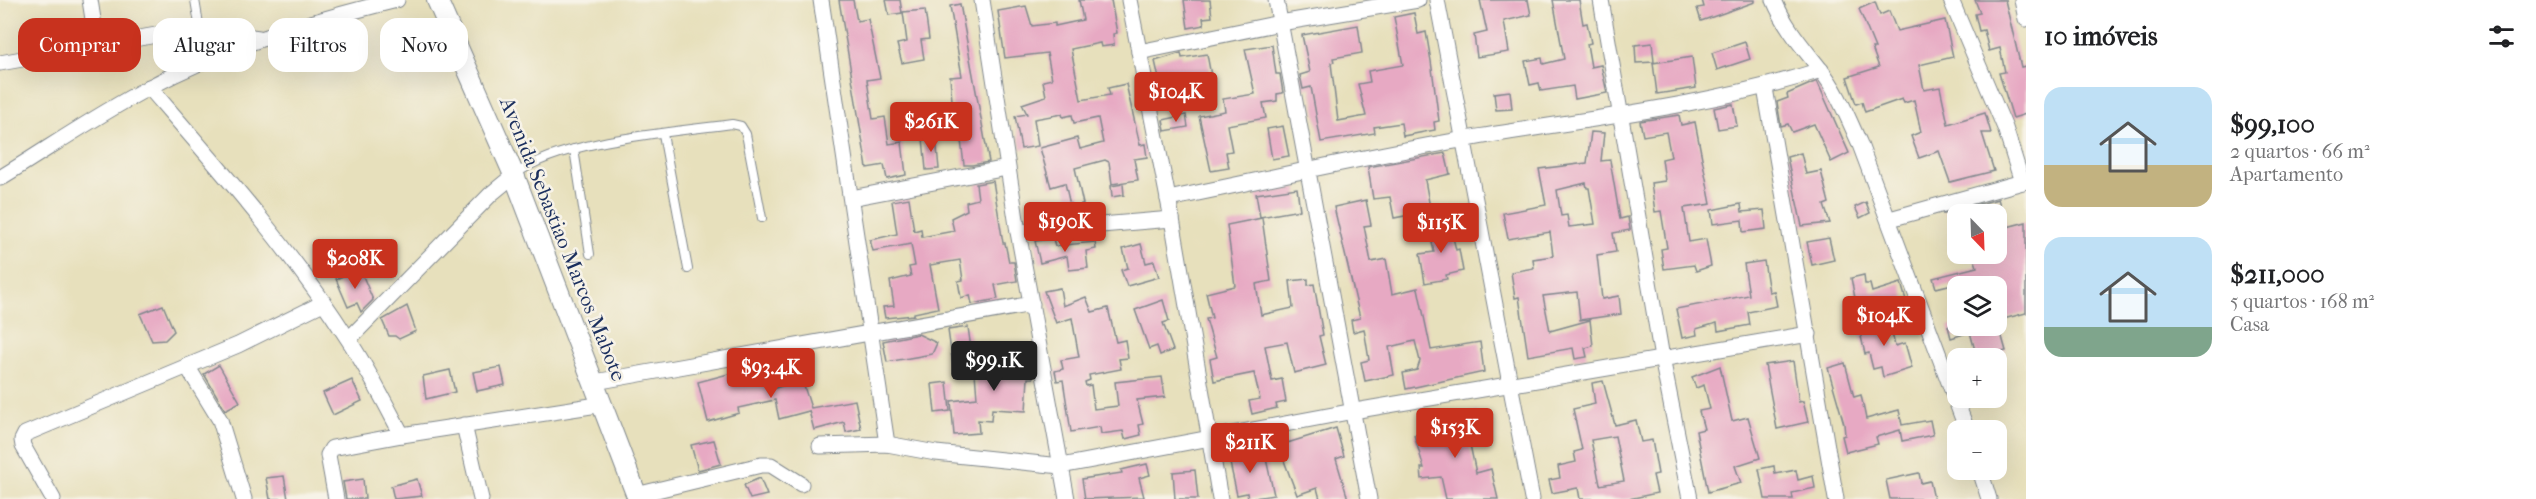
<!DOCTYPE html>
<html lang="pt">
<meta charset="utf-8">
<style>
:root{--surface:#fff;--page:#f2f2f2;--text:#202124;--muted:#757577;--accent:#c8321e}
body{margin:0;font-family:"IM FELL French Canon",serif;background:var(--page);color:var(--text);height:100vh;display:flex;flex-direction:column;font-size:22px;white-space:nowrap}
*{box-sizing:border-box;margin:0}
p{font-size:20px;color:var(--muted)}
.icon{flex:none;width:33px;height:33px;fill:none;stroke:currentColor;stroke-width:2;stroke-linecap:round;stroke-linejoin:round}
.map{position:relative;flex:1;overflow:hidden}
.drawer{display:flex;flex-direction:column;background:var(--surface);width:510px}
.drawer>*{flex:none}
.top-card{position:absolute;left:18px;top:18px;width:570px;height:54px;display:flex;gap:12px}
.needle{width:39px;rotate:157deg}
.tools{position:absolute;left:1947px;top:204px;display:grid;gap:12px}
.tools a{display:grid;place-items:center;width:60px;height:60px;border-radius:12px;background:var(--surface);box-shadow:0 6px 24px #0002;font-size:30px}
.price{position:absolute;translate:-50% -51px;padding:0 14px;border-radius:6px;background:var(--accent);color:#fff;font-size:20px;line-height:39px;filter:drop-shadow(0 2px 3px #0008)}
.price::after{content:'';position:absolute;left:50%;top:36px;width:18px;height:14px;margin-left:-9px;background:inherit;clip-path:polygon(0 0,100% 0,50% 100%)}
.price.current{background:#222;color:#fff}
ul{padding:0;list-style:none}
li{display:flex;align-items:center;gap:18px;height:150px;padding:0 18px}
li span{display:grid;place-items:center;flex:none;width:168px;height:120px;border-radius:18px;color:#555}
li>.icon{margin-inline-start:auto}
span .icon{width:72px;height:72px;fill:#fffc;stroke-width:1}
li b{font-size:26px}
h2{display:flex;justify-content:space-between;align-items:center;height:72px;padding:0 18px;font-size:26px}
.tag{padding:0 21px;border-radius:18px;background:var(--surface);box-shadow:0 6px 24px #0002;font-size:21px;line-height:54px}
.tag.current{background:var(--accent);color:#fff}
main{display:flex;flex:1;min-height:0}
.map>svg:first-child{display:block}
.building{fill:#e7a9c3;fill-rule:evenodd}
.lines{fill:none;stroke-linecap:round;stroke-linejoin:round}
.lane-casing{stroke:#81888d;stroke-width:10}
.street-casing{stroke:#81888d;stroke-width:17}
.secondary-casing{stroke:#81888d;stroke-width:22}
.lane{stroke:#fff;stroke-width:8}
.street{stroke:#fff;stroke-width:15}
.secondary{stroke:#fff;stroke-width:20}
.labels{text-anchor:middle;stroke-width:5;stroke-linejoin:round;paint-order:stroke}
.street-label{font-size:21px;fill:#1b2f5e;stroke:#f7f3e8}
</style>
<main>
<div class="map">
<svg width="2026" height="499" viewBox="0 0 2026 499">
<rect width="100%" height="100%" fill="#f7f3e8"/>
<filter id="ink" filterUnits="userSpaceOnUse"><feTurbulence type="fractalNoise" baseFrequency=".0167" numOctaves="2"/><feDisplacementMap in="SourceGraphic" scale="12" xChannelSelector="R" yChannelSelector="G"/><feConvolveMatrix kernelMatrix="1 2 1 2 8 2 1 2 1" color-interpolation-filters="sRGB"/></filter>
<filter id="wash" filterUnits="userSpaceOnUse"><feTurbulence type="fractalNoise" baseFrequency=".008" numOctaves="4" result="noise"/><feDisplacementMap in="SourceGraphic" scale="24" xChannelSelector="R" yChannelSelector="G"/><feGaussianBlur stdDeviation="1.35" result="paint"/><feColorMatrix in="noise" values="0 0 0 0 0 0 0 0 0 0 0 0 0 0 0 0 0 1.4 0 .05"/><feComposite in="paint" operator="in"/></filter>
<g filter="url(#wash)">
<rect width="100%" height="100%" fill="#e7e0bc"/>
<g id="blocks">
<g class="building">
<path d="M839,0H853L857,21L868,19L880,78L867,80L873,119L885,117L889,144L902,142L906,175L887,179L884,165L867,168Z"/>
<path d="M886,0H900L902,13L889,15Z"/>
<path d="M1079,0H1111L1117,33L1113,34L1114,45L1101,47L1100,43L1071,49L1081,100L1110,95L1108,88L1126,84L1140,145L1145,144L1147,157L1134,159L1138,180L1112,184L1109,162L1105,160L1075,168L1083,204H1081L1082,217L1073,218L1065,183L1051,187L1040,148L1077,138L1080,149L1103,143L1098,118L1074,123L1072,115L1063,117L1062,114L1034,119L1038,146L1021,149L1015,116L1027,114L1022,104L1046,96L1043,81L1052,79L1047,53L1005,58L998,11L1026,6L1032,26L1055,23V26L1083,20Z"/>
<path d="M1184,0H1210L1212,17L1203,18L1204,25L1188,28Z"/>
<path d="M1480,0H1528L1531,15L1504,21L1509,52L1477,57L1474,35L1487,32Z"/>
<path d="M1553,0H1579L1583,24L1587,23L1591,43L1587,44L1591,67L1601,65L1607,93L1575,99L1573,86L1541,91L1539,83L1530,85L1525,61L1542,58L1543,64L1564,59Z"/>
<path d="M1702,0H1755V2L1701,21L1697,8L1704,7Z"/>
<path d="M1975,0H2005L2021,67L2026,66V114L2013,118L1999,73L2005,72L2000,48L1989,51L1984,30L1979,31L1975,14L1980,13Z"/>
<path d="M1875,2L1880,15L1889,11L1897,31L1945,20L1953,57L1919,65L1924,90L1940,87L1948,124L1985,113L1991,133H1982L1994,171L1950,182L1939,151L1919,158L1911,136L1921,132L1914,100L1904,103L1902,99L1865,112L1862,102L1856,104L1847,77L1879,67L1872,48H1875L1859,9Z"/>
<path d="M960,4L989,162L972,165H964L960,132L952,134L948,113L953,112L950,77L962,76L950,6Z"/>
<path d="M925,10L929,39L921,40L924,59L902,63L897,44L907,42L903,12Z"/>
<path d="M1414,13L1418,34L1426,32L1431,61L1439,121L1434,122L1435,130L1403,136L1401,123L1374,127L1375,133L1321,142L1311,87L1303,89L1300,75L1310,72L1302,35L1358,25L1362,53L1333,58L1334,62L1331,63L1338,121L1366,116L1358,84L1370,82L1368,71L1403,65L1394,17Z"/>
<path d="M1745,42L1750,59L1717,70L1712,53Z"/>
<path d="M1652,43L1654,62L1636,63L1635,45Z"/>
<path d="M1272,45L1276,74H1280L1283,93L1277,94V101L1263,103L1266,118L1227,125L1232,151L1226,152L1229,168L1211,171L1199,116L1225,111L1223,99L1255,94L1245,49Z"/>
<path d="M1181,53L1182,58L1207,54L1212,81L1189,85L1188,77L1160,83L1155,61Z"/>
<path d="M1692,57L1696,88L1657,94L1653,63Z"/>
<path d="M1817,81L1849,153L1831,162L1814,124L1792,132L1788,124L1781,126L1777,102L1788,98L1787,94Z"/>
<path d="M1510,91L1512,109L1496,110L1494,93Z"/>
<path d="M1733,104L1737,126L1718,129L1714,108Z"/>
<path d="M1186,115L1188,127L1165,131L1163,120Z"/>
<path d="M1679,115L1681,125L1695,122L1711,204L1684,208L1689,242L1706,239L1711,266L1696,271L1694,265L1664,269L1661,249L1667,248L1661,211L1655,212L1651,183L1665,181L1662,159L1671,157L1666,132L1643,136L1640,121Z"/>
<path d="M1283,126L1289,156L1272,159L1267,129Z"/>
<path d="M1591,132L1604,133L1601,161L1610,160L1620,219L1628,217L1630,230L1613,233L1616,252L1597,255L1602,299L1619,296L1621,314L1580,320L1577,292L1543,296L1550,331L1590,320L1593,346L1585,348L1587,357L1575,359L1573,348L1528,356L1519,297L1515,298L1511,272L1534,268L1533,259L1553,256L1550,232L1508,239L1503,213L1546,205L1539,169L1587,163ZM1586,183L1587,188H1589L1595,224L1569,227L1567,215L1561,216L1557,190Z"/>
<path d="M936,137L939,169L926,170L923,138Z"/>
<path d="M1445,153L1450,174L1425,180L1432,219L1416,222L1415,214L1394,218L1390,197L1373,199L1368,167Z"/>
<path d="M1801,153L1806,174L1821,171L1829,203L1824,205L1830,223L1802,226L1787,157Z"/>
<path d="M993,181L1003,243H1005L1009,262H1014L1017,281L995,285L998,299L972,304L970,295L961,298L958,281L963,280L960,260L930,265L938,308L914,313V315L885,318L883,307L894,306L890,281L911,276L909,267L915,266L911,244L873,251L870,240L897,234L892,201L909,198L914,231L921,229L922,237L954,231L951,218L967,210L966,202L978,199L976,184Z"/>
<path d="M1123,184L1124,195L1112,197L1111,186Z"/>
<path d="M1297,188L1300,210L1260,217L1256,194Z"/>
<path d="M1998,199L2007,227L2026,222V313L1996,321V286H1967L1965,281L1936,288L1933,278L1977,267L1973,254H1996V214H1942Z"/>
<path d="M1366,200L1371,225L1364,226L1371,262L1386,259L1392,294L1418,288L1431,350L1480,342L1484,372L1406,389L1403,373L1417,370L1420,361L1415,341L1389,347L1394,375L1365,381L1361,362L1369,360L1366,341L1364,329L1353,332L1351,320L1360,318L1334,207Z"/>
<path d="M1866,202L1870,213L1860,218L1855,207Z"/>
<path d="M1741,204L1742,212L1764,210L1766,229L1743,232L1742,220L1713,224L1711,210Z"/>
<path d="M1262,218L1271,281L1256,284L1261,315L1293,308L1290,281L1308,279V285L1314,284L1323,335L1319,336L1326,365L1294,373L1287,342L1265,346L1272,381L1282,379L1286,402L1276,404L1277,408L1252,414L1249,401L1260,399L1254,373L1214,381L1210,359L1217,357L1206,319L1212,318L1206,293L1235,286L1227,225Z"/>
<path d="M1445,219L1447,226L1450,225L1456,250L1459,249L1463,271L1446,275L1447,279L1425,283L1420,254L1434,252L1428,223Z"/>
<path d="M1829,238L1834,260L1812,265L1807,242Z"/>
<path d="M1053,239L1055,246L1095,242L1096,249L1086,251L1088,268L1069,270L1067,256L1040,263L1035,241Z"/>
<path d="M1141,244L1146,263L1154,261L1159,277L1127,286L1121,270L1128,268L1123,249Z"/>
<path d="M1764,261L1769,292L1774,291L1777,306L1748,312L1750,325L1718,331L1717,323L1696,329L1697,335L1682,338L1676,309L1749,295L1744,264Z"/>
<path d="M360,269L373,300L361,312L357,303L348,307L336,279Z"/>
<path d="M1864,275L1865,284H1870L1872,292L1901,283L1906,300L1847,306L1846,300L1855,298L1851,278Z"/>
<path d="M1060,288L1063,306L1086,297L1092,312L1108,308L1116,342L1125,340L1128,358L1119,359L1121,369L1089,375L1090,380L1085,382L1086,386L1091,385L1094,409L1118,406L1115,382L1162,377L1165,397L1137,400L1143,424L1139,425L1141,435L1125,439L1123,431L1101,434L1100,427L1071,432L1063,380L1057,381L1055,371L1063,369L1061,360L1079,357L1072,318L1056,323L1044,291Z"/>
<path d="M1163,300L1169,321L1163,323L1173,350L1160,355L1157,346L1149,349L1135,310Z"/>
<path d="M163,305L174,331L165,340L152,341L140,314Z"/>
<path d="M407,306L416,331L399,339L395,336H389L382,320Z"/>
<path d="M1888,316L1895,346L1905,343L1912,368L1883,377L1881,367L1873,369L1869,353L1865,354L1858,323Z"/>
<path d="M1948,326H1999L2006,351L1977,358L1970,332L1951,338Z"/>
<path d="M968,327L973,363L953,366L948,330Z"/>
<path d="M918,334L937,343L932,354L887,362L883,341Z"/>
<path d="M1030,355L1033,378H1028L1026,411L992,409L991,421L978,420L979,433L954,435L951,401L977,398L974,360Z"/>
<path d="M1793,361L1799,402L1803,401L1808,422L1777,429L1765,365Z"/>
<path d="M1845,363L1854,397L1861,395L1866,419L1899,410L1902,425L1930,420L1933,435L1902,441L1900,430L1876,437L1878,444L1846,452L1842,436L1845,435L1844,424L1828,368Z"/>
<path d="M766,364L772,389L802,380L811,408L855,400L861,429L846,432L844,422L814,430L809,411L779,419L775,400L738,408L739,413L708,422L698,382Z"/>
<path d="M219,365L240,402L225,410L204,374Z"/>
<path d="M1720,366L1732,421L1748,417L1760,458L1735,466L1741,483L1708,492L1696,431L1704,429L1699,411L1710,409L1704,385L1696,388L1692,377Z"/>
<path d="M501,367L505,385L477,391L473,372Z"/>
<path d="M450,370L455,392L426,399L423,376Z"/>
<path d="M352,380L362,401L333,415L323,393Z"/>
<path d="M1603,381L1615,425L1636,420L1641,442L1652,440L1658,474L1653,475L1657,493L1629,499H1580L1578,488L1552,493L1549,480L1560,478L1558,466L1576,462L1574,452L1582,450L1573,409L1595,404L1592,383ZM1615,436L1624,481L1600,485L1591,440Z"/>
<path d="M947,382L950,411L935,413L932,384Z"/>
<path d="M1477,411L1483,431L1468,435L1476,473L1491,469L1498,499H1446L1441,477L1422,479L1421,468H1424L1414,435L1442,426L1441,422Z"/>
<path d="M1336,428L1344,456L1336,459L1348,499H1320L1317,488L1297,495L1280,450L1286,449L1284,444Z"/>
<path d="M714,440L721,464L698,470L691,445Z"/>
<path d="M1235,443L1241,459L1265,454L1274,495L1248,499L1247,493L1237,495L1230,463L1224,452L1228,450L1227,445Z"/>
<path d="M1147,464L1150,475L1139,478L1144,497L1085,499L1082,479L1122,473L1121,470Z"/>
<path d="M1774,466L1775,474L1796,470L1798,480L1813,476L1815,488L1792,493L1793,499H1765L1759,469Z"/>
<path d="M1195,470L1198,499H1175L1173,472Z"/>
<path d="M1919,473L1921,483L1930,481L1934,499H1890L1886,480Z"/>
<path d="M284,476L288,499H270L266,478Z"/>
<path d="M760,478L767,495L750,499L744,485Z"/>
<path d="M363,479L365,499H346L343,482Z"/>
<path d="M417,479L422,496L394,499L391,486Z"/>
</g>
</g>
</g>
<g filter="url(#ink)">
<use href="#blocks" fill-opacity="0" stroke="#81888d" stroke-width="1.5"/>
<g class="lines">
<g class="lane-casing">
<g id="lane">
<path d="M195,0L200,30"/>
<path d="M663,134L688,269"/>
<path d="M574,149L590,254"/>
<path d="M516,174C560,140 674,132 732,124L741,126L746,134L762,218"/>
</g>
</g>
<g class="street-casing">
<g id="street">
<path d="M90,0L97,45"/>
<path d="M821,0L887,444"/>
<path d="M982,0L1018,232L1067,499"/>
<path d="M1129,0L1172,219L1220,499"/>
<path d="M1276,0L1369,499"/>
<path d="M1437,0L1532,499"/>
<path d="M1601,0L1662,358L1690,499"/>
<path d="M1774,0C1785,27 1802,46 1820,69C1837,90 1848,118 1859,142L1967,430"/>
<path d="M1951,0L2005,128L2022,182"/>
<path d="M2022,0L2026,19"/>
<path d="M1139,52L1280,23L1418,0"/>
<path d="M0,63L173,32L200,30L259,38"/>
<path d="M149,87C219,168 290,248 348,339C368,369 385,403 402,435"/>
<path d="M1765,88L1836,499"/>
<path d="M0,178C49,148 97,115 148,88C226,46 311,21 397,0"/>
<path d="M851,198L1007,168"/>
<path d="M1168,199C1267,179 1366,156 1466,139C1585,119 1705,107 1821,70"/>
<path d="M1890,219L2026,181"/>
<path d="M1018,232L1172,219"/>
<path d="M349,339L491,194L514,175"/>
<path d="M187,366L220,420L244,499"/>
<path d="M595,382L1032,304"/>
<path d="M464,425L481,499"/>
<path d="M820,446L887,444L936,453L1061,466L1354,411L1809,334"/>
<path d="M1980,470L1989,499"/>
<path d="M636,495L761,465H771L801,484"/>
<path d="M53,499L23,446L22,440L25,434L238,345L323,303"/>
<path d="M336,499L328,455L332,448L402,435L604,404"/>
</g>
</g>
<g class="secondary-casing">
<path id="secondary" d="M437,0L514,175L638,499"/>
</g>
<use href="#lane" class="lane"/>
<use href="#street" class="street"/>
<use href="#secondary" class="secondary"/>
</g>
</g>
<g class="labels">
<g class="street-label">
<text transform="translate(563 239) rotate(68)" y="7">Avenida Sebastiao Marcos Mabote</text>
</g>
</g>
</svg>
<div class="tools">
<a><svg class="needle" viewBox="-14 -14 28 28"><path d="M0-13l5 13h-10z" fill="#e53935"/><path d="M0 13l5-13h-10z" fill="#757577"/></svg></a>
<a><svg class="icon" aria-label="layers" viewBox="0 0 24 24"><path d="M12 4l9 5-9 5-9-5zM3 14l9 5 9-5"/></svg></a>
<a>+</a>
<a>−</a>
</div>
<b class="price" style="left:1176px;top:123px">$104K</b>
<b class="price" style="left:931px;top:153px">$261K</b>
<b class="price" style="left:1065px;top:253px">$190K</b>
<b class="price" style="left:1441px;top:254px">$115K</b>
<b class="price" style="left:355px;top:290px">$208K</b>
<b class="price" style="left:1884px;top:347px">$104K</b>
<b class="price current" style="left:994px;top:392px">$99.1K</b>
<b class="price" style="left:771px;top:399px">$93.4K</b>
<b class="price" style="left:1455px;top:459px">$153K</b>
<b class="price" style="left:1250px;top:474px">$211K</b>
<div class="top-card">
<a class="tag current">Comprar</a>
<a class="tag">Alugar</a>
<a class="tag">Filtros</a>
<a class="tag">Novo</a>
</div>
</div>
<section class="drawer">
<h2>10 imóveis<svg class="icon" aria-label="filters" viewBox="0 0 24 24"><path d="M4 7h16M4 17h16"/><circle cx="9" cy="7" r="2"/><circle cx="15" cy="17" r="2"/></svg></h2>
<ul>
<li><span style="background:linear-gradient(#bfe0f5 65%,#c2b280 0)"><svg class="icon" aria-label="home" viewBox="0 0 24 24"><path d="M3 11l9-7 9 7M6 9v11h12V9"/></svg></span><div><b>$99,100</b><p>2 quartos · 66 m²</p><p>Apartamento</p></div></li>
<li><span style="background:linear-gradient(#bfe0f5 75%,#7fa58c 0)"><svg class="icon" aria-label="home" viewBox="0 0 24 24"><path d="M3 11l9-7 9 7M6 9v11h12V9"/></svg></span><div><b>$211,000</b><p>5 quartos · 168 m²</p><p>Casa</p></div></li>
</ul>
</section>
</main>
